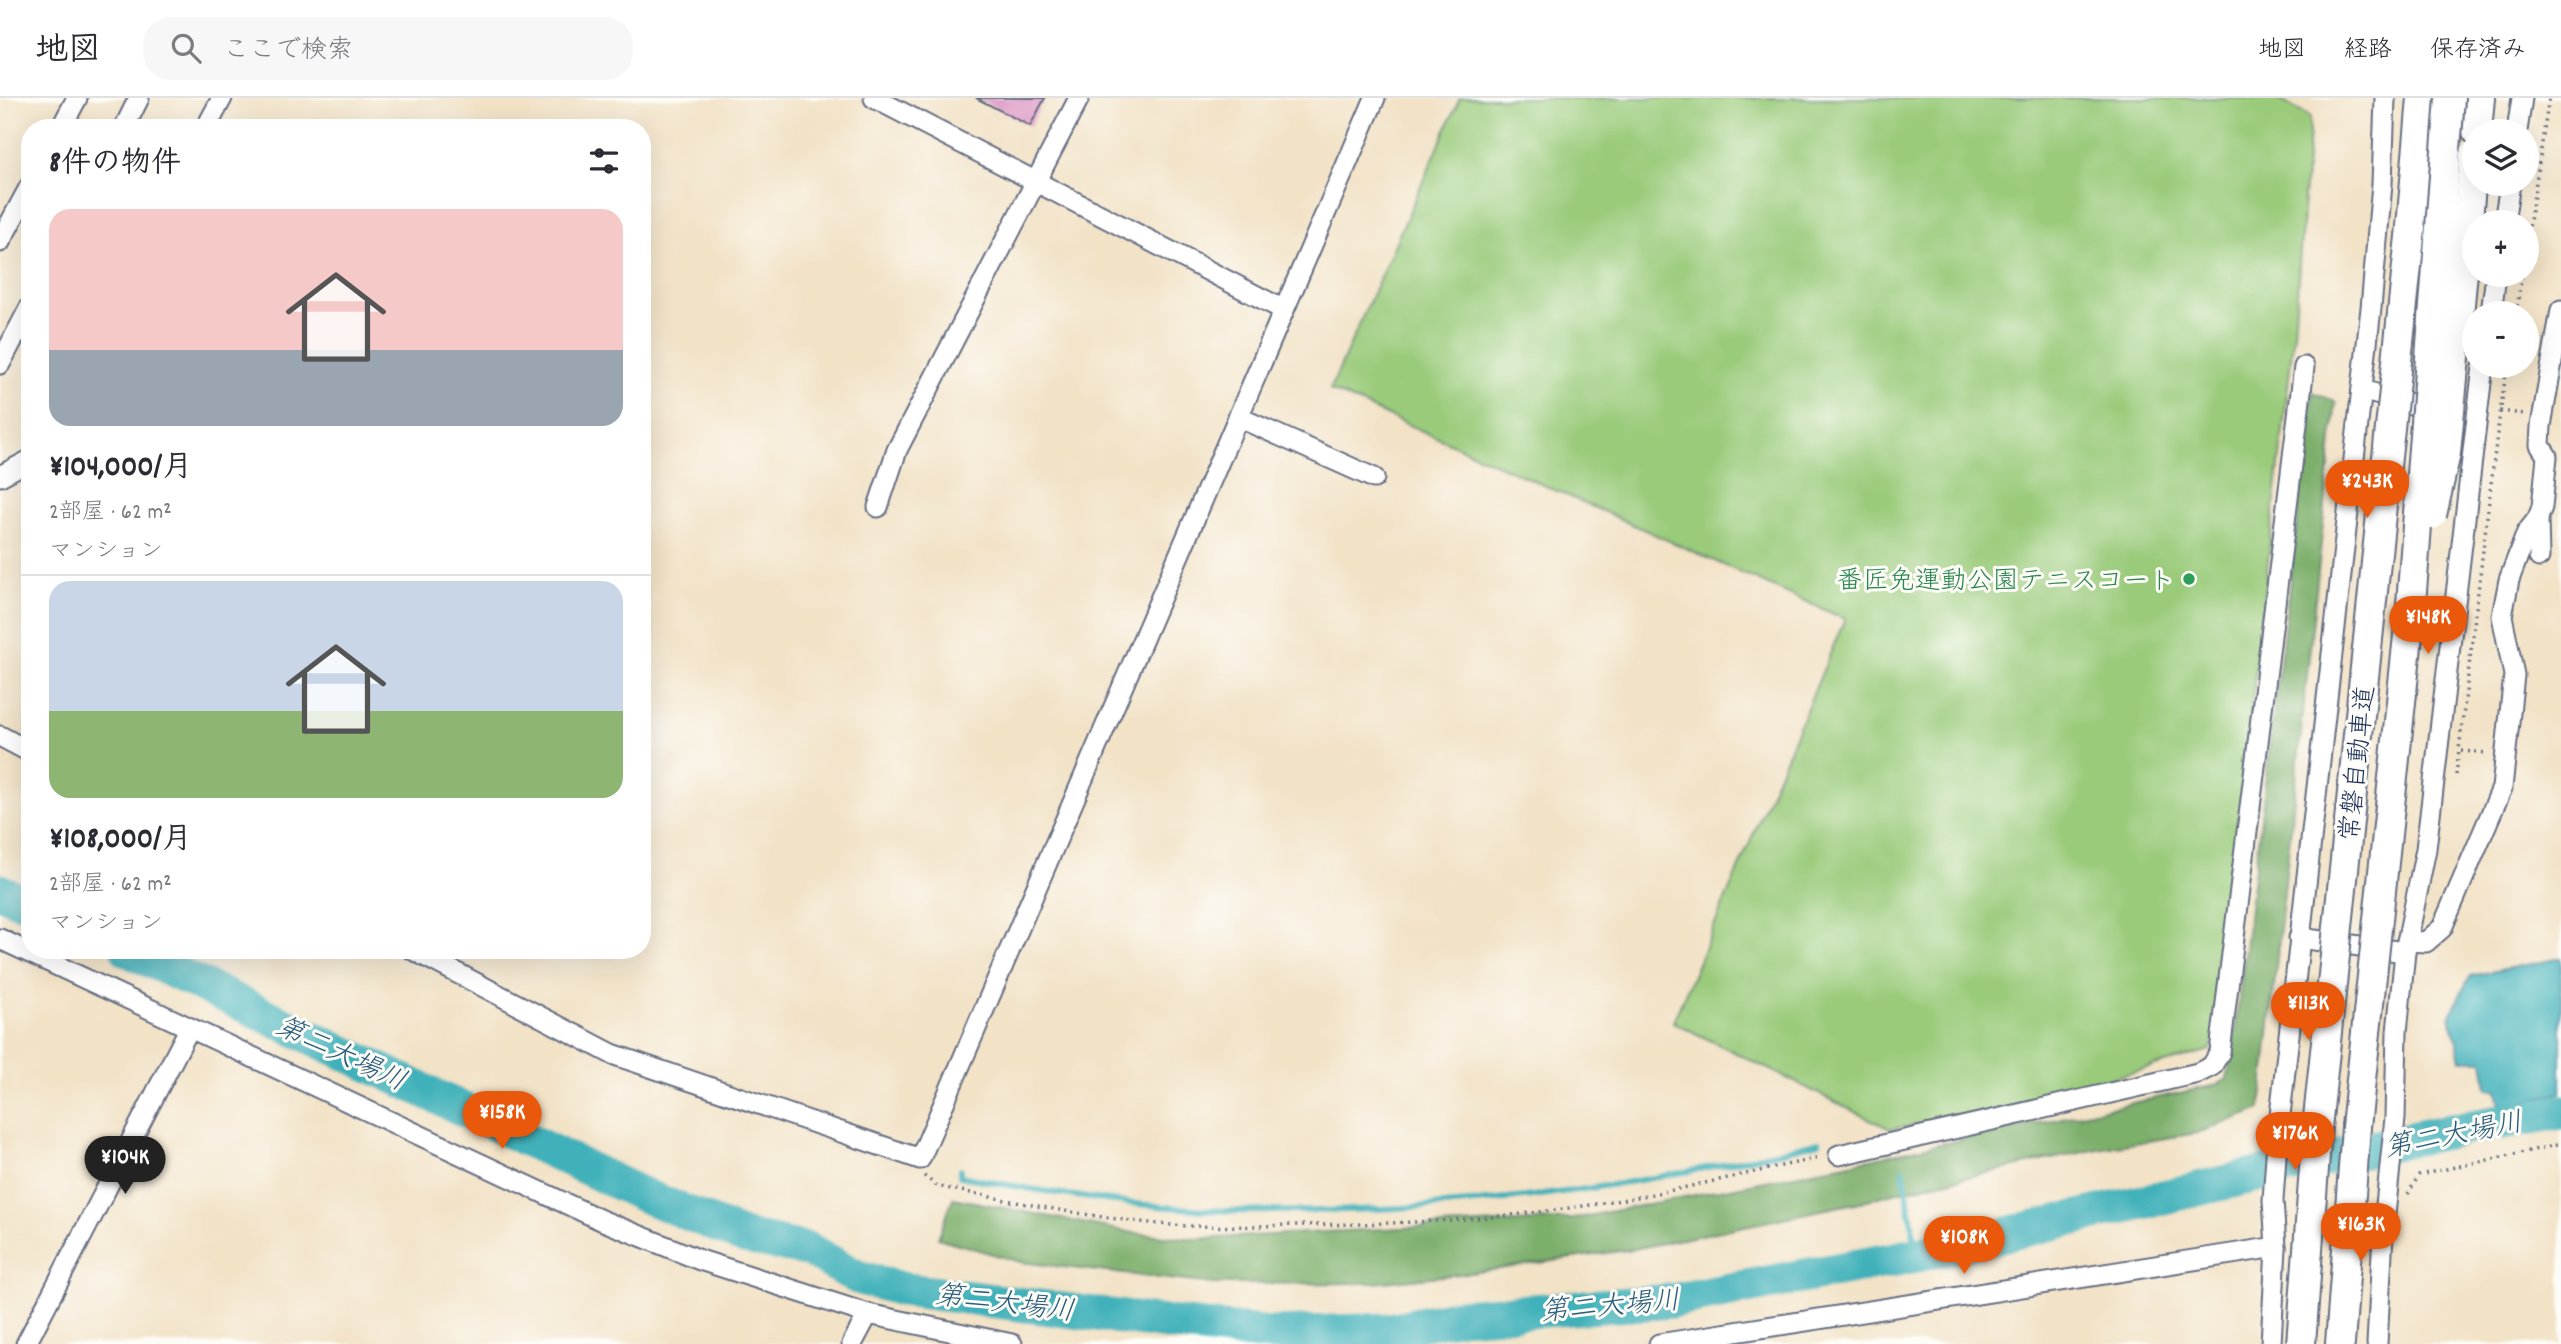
<!DOCTYPE html>
<html lang="ja">
<meta charset="utf-8">
<style>
:root{--surface:#fff;--page:#f7f7f7;--text:#2b2b33;--muted:#7c7c81;--line:#e1e1e2;--accent:#ea580c}
body{margin:0;font-family:Dekko,"Klee One",sans-serif;background:var(--page);color:var(--text);height:100vh;display:flex;flex-direction:column;font-size:26px;white-space:nowrap}
*{box-sizing:border-box;margin:0}
p{font-size:23px;color:var(--muted)}
.icon{flex:none;width:38px;height:38px;fill:none;stroke:currentColor;stroke-width:2;stroke-linecap:round;stroke-linejoin:round}
.map{position:relative;flex:1;overflow:hidden}
.details{position:absolute;left:21px;top:21px;width:630px;height:840px;display:flex;flex-direction:column;background:var(--surface);border-radius:28px;box-shadow:0 7px 28px #0002}
.details>*{flex:none}
.tools{position:absolute;left:2462px;top:21px;display:grid;gap:14px}
.tools a{display:grid;place-items:center;width:77px;height:77px;border-radius:50%;background:var(--surface);box-shadow:0 7px 28px #0002;font-size:35px}
.price{position:absolute;translate:-50% -60px;padding:0 16px;border-radius:24px;background:var(--accent);color:#fff;font-size:23px;line-height:46px;filter:drop-shadow(0 2px 4px #0008)}
.price::after{content:'';position:absolute;left:50%;top:42px;width:21px;height:16px;margin-left:-10px;background:inherit;clip-path:polygon(0 0,100% 0,50% 100%)}
.price.current{background:#222;color:#fff}
ul{padding:0;list-style:none}
li{display:grid;align-content:center;gap:14px;height:371px;padding:0 28px}
li+li{border-top:2px solid var(--line)}
li span{display:grid;place-items:center;height:217px;border-radius:21px;color:#555}
li>.icon{margin-inline-start:auto}
span .icon{width:126px;height:126px;fill:#fffc;stroke-width:1}
li b{font-size:30px}
h2{display:flex;justify-content:space-between;align-items:center;height:84px;padding:0 28px;font-size:30px}
header{display:flex;align-items:center;gap:42px;box-sizing:border-box;height:98px;padding:0 35px;background:var(--surface);border-bottom:2px solid var(--line)}
header strong{font-size:33px}
nav{display:flex;gap:38px;margin-inline-start:auto;font-size:24px}
.search{width:490px;height:63px;background:var(--page);display:flex;align-items:center;gap:18px;box-sizing:border-box;padding:0 24px;border-radius:28px;color:var(--muted);font-size:26px}
.map>svg:first-child{display:block}
.green{fill:#9acb7a;stroke:#5a7d6c;stroke-width:2}
.forest{fill:#7baf6a;stroke:#4b6f64;stroke-width:2}
.water{fill:#41b1ba;stroke:#2e708c;stroke-width:2}
.lines{fill:none;stroke-linecap:round;stroke-linejoin:round}
.stream{stroke:#41b1ba;stroke-width:6}
.river{stroke:#41b1ba;stroke-width:35}
.building{fill:#dc94c2}
.minor-casing{stroke:#666e82;stroke-width:23}
.highway-casing{stroke:#666e82;stroke-width:32}
.path{stroke:#666e82;stroke-width:3.5;stroke-dasharray:2 5;stroke-linecap:butt}
.minor{stroke:#fff;stroke-width:19}
.highway{stroke:#fff;stroke-width:28}
.highway-bridge-casing{stroke:#666e82;stroke-width:32;stroke-linecap:butt}
.highway-bridge{stroke:#fff;stroke-width:28}
.leisure-dot{fill:#2e9e5b;stroke:#fdfcf7;stroke-width:2.5}
.labels{text-anchor:middle;stroke-width:6;stroke-linejoin:round;paint-order:stroke}
.leisure-label{font-size:26px;fill:#27864d;stroke:#fdfcf7;text-anchor:end}
.street-label{font-size:26px;fill:#1b2f5e;stroke:#fdfcf7}
.water-label{font-size:28px;font-style:italic;fill:#285c7e;stroke:#fdfcf7}
</style>
<header>
<strong>地図</strong>
<div class="search"><svg class="icon" aria-label="search" viewBox="0 0 24 24"><circle cx="10" cy="10" r="6"/><path d="M15 15l6 6"/></svg>ここで検索</div>
<nav><a>地図</a><a>経路</a><a>保存済み</a></nav>
</header>
<div class="map">
<svg width="2561" height="1246" viewBox="0 0 2561 1246">
<rect width="100%" height="100%" fill="#fdfcf7"/>
<filter id="ink" filterUnits="userSpaceOnUse"><feTurbulence type="fractalNoise" baseFrequency=".0143" numOctaves="2"/><feDisplacementMap in="SourceGraphic" scale="14" xChannelSelector="R" yChannelSelector="G"/><feConvolveMatrix kernelMatrix="1 2 1 2 8 2 1 2 1" color-interpolation-filters="sRGB"/></filter>
<filter id="wash" filterUnits="userSpaceOnUse"><feTurbulence type="fractalNoise" baseFrequency=".00686" numOctaves="4" result="noise"/><feDisplacementMap in="SourceGraphic" scale="28" xChannelSelector="R" yChannelSelector="G"/><feGaussianBlur stdDeviation="1.57" result="paint"/><feColorMatrix in="noise" values="0 0 0 0 0 0 0 0 0 0 0 0 0 0 0 0 0 1.4 0 .05"/><feComposite in="paint" operator="in"/></filter>
<g filter="url(#wash)">
<rect width="100%" height="100%" fill="#f2e2c6"/>
<path class="green" d="M1460,0H2276L2310,19L2294,235L2213,944L2210,952L1992,1015L1890,1031L1673,924L1845,521L1330,292Z"/>
<path class="forest" d="M2313,294L2336,304L2261,1011L2197,1035L2098,1051L1897,1094L1860,1104L1634,1151L1471,1175L1374,1185L1213,1186L1020,1164L938,1140L953,1100L1134,1135L1195,1141L1573,1121L1776,1081L2217,987L2227,981L2232,957Z"/>
<path class="water" d="M2561,860V995L2500,1008L2497,992L2487,991L2483,962H2461L2450,917L2470,878Z"/>
<g class="lines">
<g class="stream">
<path d="M960,1071V1078C1041,1094 1123,1107 1206,1112C1237,1114 1270,1113 1301,1113C1476,1112 1649,1087 1819,1044"/>
<path d="M1903,1071L1917,1157"/>
</g>
<g class="river">
<path d="M0,793L30,807"/>
<path d="M128,852L641,1096L745,1139L809,1152L857,1179L901,1191L1166,1225L1271,1236L1390,1232L1459,1218L1672,1203L1917,1157L2406,1042L2465,1030L2561,1014"/>
</g>
</g>
<g id="blocks">
<path class="building" d="M976,0H1045L1030,28Z"/>
</g>
</g>
<g filter="url(#ink)">
<use href="#blocks" fill-opacity="0" stroke="#666e82" stroke-width="2"/>
<g class="lines">
<g class="minor-casing">
<g id="minor">
<path d="M874,0L1284,212"/>
<path d="M61,30L77,0"/>
<path d="M124,30L139,0"/>
<path d="M206,30L222,0"/>
<path d="M2517,33L2522,0"/>
<path d="M2504,124L2510,86"/>
<path d="M0,144L30,88"/>
<path d="M2491,215L2496,177"/>
<path d="M0,266L30,209"/>
<path d="M2362,292L2435,313"/>
<path d="M1238,319L1374,380"/>
<path d="M0,378L30,362"/>
<path d="M878,409L897,352L1079,0"/>
<path d="M2538,420L2539,459"/>
<path d="M0,638L30,654"/>
<path d="M2299,840L2405,854"/>
<path d="M0,841L601,1122L700,1162L868,1216L1012,1246"/>
<path d="M2407,843L2426,844L2442,830L2502,690L2514,577L2502,518L2509,482L2527,434L2538,420L2542,409L2547,358L2540,347L2541,328L2561,212"/>
<path d="M413,852L612,956L920,1061L1375,0"/>
<path d="M1839,1057L2198,975L2212,968L2220,954L2304,269"/>
<path d="M26,1246L189,931"/>
<path d="M852,1246L868,1216"/>
<path d="M1659,1246L2276,1149"/>
<path d="M2271,1246L2276,1149L2273,1102L2277,1044L2371,210L2382,86L2385,0"/>
<path d="M2377,1246L2383,1136L2395,1020L2397,934L2405,854L2426,751L2483,268"/>
</g>
</g>
<g class="highway-casing">
<g id="highway">
<path d="M2477,33L2480,0"/>
<path d="M2411,129L2422,0"/>
<path d="M2340,1246L2356,1029"/>
</g>
</g>
<g class="path">
<path d="M2527,142L2549,0"/>
<path d="M2516,215L2522,177"/>
<path d="M2500,313L2524,316"/>
<path d="M2461,653L2488,655"/>
<path d="M2456,677L2497,336L2507,268"/>
<path d="M924,1078L937,1088L951,1091C1020,1105 1089,1119 1159,1126C1205,1130 1251,1128 1297,1127C1390,1126 1484,1123 1576,1109C1659,1098 1739,1076 1820,1060"/>
<path d="M2408,1096L2419,1077L2561,1046"/>
</g>
<use href="#minor" class="minor"/>
<use href="#highway" class="highway"/>
<g class="highway-bridge-casing">
<g id="highway-bridge">
<path d="M2432,417L2446,355L2474,57"/>
<path d="M2356,1029L2410,519L2450,0"/>
<path d="M2301,1246L2317,1030L2411,129"/>
</g>
</g>
<use href="#highway-bridge" class="highway-bridge"/>
</g>
</g>
<circle class="leisure-dot" cx="2189" cy="481" r="7"/>
<g class="labels">
<g class="leisure-label">
<text x="2175" y="490">番匠免運動公園テニスコート</text>
</g>
<g class="street-label">
<text transform="translate(2356 665) rotate(-84)" y="9">常磐自動車道</text>
</g>
<g class="water-label">
<text transform="translate(342 954) rotate(25)" y="10">第二大場川</text>
<text transform="translate(2453 1035) rotate(-11)" y="10">第二大場川</text>
<text transform="translate(1005 1203) rotate(7)" y="10">第二大場川</text>
<text transform="translate(1610 1206) rotate(-5)" y="10">第二大場川</text>
</g>
</g>
</svg>
<div class="tools">
<a><svg class="icon" aria-label="layers" viewBox="0 0 24 24"><path d="M12 4l9 5-9 5-9-5zM3 14l9 5 9-5"/></svg></a>
<a>+</a>
<a>−</a>
</div>
<b class="price" style="left:2367px;top:422px">¥243K</b>
<b class="price" style="left:2428px;top:558px">¥148K</b>
<b class="price" style="left:2308px;top:944px">¥113K</b>
<b class="price" style="left:502px;top:1053px">¥158K</b>
<b class="price" style="left:2295px;top:1074px">¥176K</b>
<b class="price current" style="left:125px;top:1098px">¥104K</b>
<b class="price" style="left:2361px;top:1165px">¥163K</b>
<b class="price" style="left:1964px;top:1178px">¥108K</b>
<section class="details">
<h2>8件の物件<svg class="icon" aria-label="filters" viewBox="0 0 24 24"><path d="M4 7h16M4 17h16"/><circle cx="9" cy="7" r="2"/><circle cx="15" cy="17" r="2"/></svg></h2>
<ul>
<li><span style="background:linear-gradient(#f6c9c9 65%,#9aa5b1 0)"><svg class="icon" aria-label="home" viewBox="0 0 24 24"><path d="M3 11l9-7 9 7M6 9v11h12V9"/></svg></span><div><b>¥104,000/月</b><p>2部屋 · 62 m²</p><p>マンション</p></div></li>
<li><span style="background:linear-gradient(#c9d6e8 60%,#8fb573 0)"><svg class="icon" aria-label="home" viewBox="0 0 24 24"><path d="M3 11l9-7 9 7M6 9v11h12V9"/></svg></span><div><b>¥108,000/月</b><p>2部屋 · 62 m²</p><p>マンション</p></div></li>
</ul>
</section>
</div>
